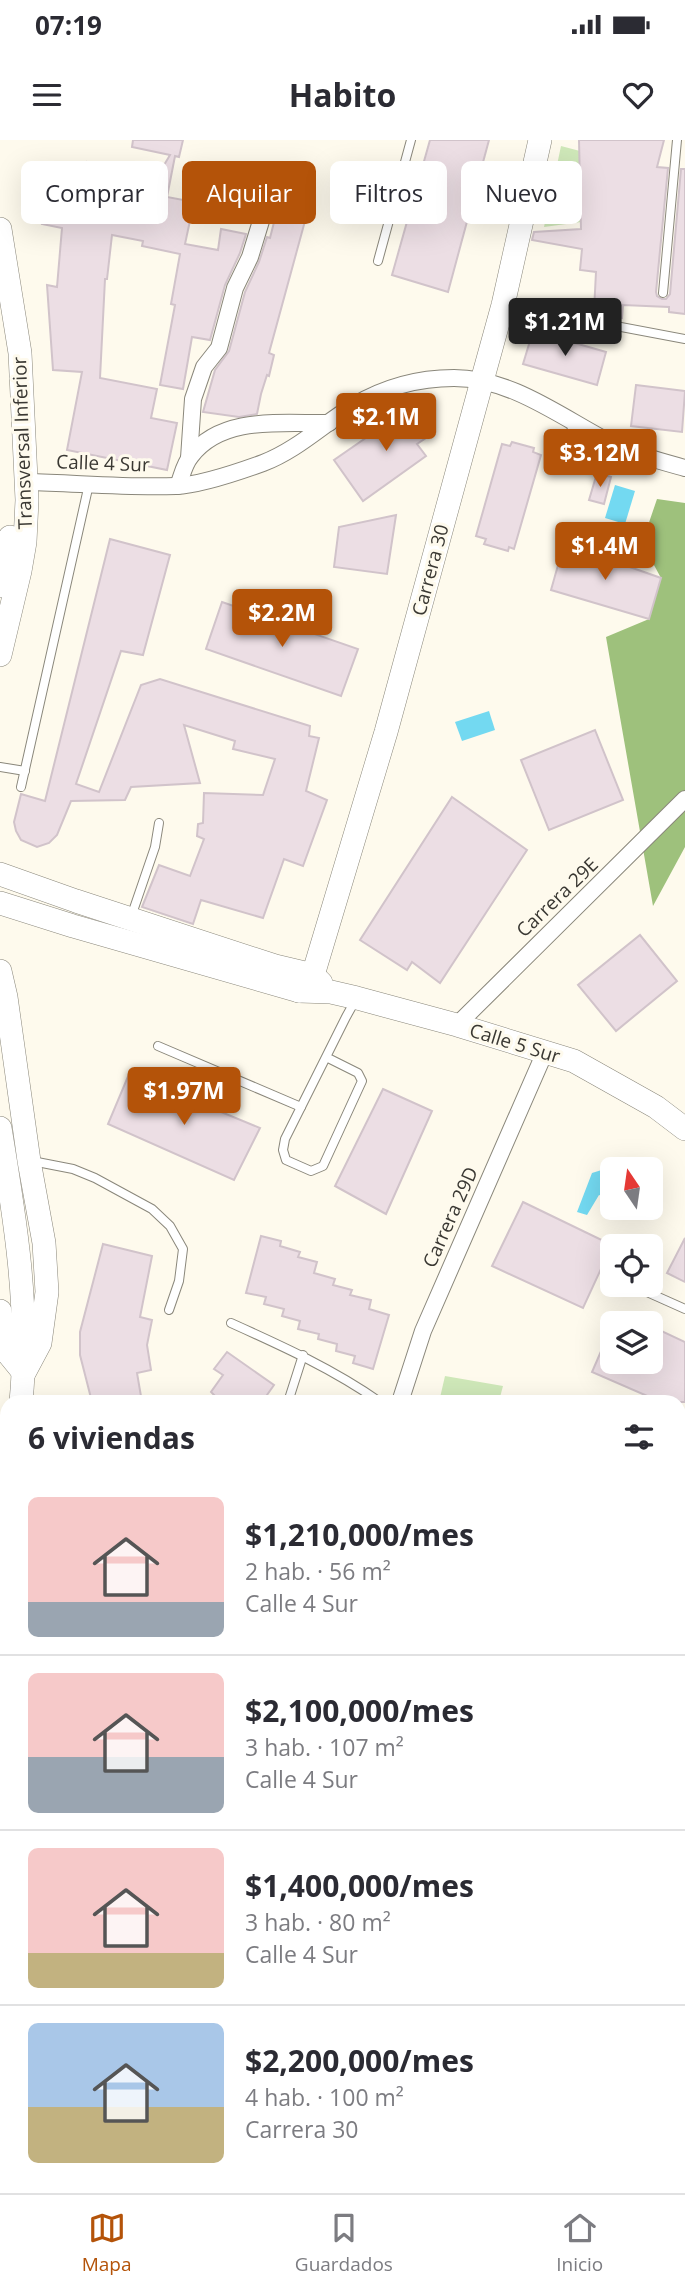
<!DOCTYPE html>
<html lang="es">
<meta charset="utf-8">
<style>
:root{--surface:#fff;--page:#f2f2f3;--text:#2b2b33;--muted:#7c7c81;--line:#e1e1e2;--accent:#b45309}
body{margin:0;font-family:"Open Sans",sans-serif;background:var(--page);color:var(--text);height:100vh;display:flex;flex-direction:column;font-size:26px;white-space:nowrap}
*{box-sizing:border-box;margin:0}
p{font-size:23px;color:var(--muted)}
.icon{flex:none;width:38px;height:38px;fill:none;stroke:currentColor;stroke-width:2;stroke-linecap:round;stroke-linejoin:round}
.map{position:relative;flex:1;overflow:hidden}
.panel{position:absolute;left:0px;top:1255px;width:686px;height:800px;display:flex;flex-direction:column;background:var(--surface);border-radius:21px 21px 0 0;box-shadow:0 7px 28px #0002}
.panel>*{flex:none}
.banner{position:absolute;left:21px;top:21px;width:644px;height:63px;display:flex;gap:14px}
.needle{width:46px;rotate:347deg}
.buttons{position:absolute;left:600px;top:1017px;display:grid;gap:14px}
.buttons a{display:grid;place-items:center;width:63px;height:63px;border-radius:10px;background:var(--surface);box-shadow:0 7px 28px #0002;font-size:35px}
.price{position:absolute;translate:-50% -60px;padding:0 16px;border-radius:7px;background:var(--accent);color:#fff;font-size:23px;line-height:46px;filter:drop-shadow(0 2px 4px #0008)}
.price::after{content:'';position:absolute;left:50%;top:42px;width:21px;height:16px;margin-left:-10px;background:inherit;clip-path:polygon(0 0,100% 0,50% 100%)}
.price.current{background:#222;color:#fff}
ul{padding:0;list-style:none}
li{display:flex;align-items:center;gap:21px;height:175px;padding:0 28px}
li+li{border-top:2px solid var(--line)}
li span{display:grid;place-items:center;flex:none;width:196px;height:140px;border-radius:10px;color:#555}
li>.icon{margin-inline-start:auto}
span .icon{width:84px;height:84px;fill:#fffc;stroke-width:1}
li b{font-size:30px}
h2{display:flex;justify-content:space-between;align-items:center;height:84px;padding:0 28px;font-size:30px}
.chip{padding:0 24px;border-radius:10px;background:var(--surface);box-shadow:0 7px 28px #0002;font-size:24px;line-height:63px}
.chip.current{background:var(--accent);color:#fff}
.status{display:flex;justify-content:space-between;align-items:center;height:49px;padding:0 35px;background:var(--surface);direction:ltr}
.status svg{height:19px;fill:currentColor}
header{display:flex;justify-content:space-between;align-items:center;height:91px;padding:0 28px;background:var(--surface);font-size:32px;font-weight:700}
.dock{display:flex;justify-content:space-around;align-items:center;height:98px;border-top:2px solid var(--line);background:var(--surface);font-size:19px;color:var(--muted)}
.dock a{display:grid;justify-items:center;gap:4px}
.dock .current{color:var(--accent)}
.map>svg:first-child{display:block}
.green{fill:#cfe8b9}
.forest{fill:#9ec17c}
.water{fill:#73d9f1}
.lines{fill:none;stroke-linecap:round;stroke-linejoin:round}
.stream{stroke:#73d9f1;stroke-width:6}
.building{fill:#ecdee4;stroke:#d1c3ca;stroke-width:2}
.lane-casing{stroke:#8a877b;stroke-width:10}
.street-casing{stroke:#8a877b;stroke-width:18}
.secondary-casing{stroke:#8a877b;stroke-width:24}
.lane{stroke:#fff;stroke-width:8}
.street{stroke:#fff;stroke-width:16}
.secondary{stroke:#fff;stroke-width:23}
.labels{text-anchor:middle;stroke-width:6;stroke-linejoin:round;paint-order:stroke}
.street-label{font-size:19px;fill:#3a3833;stroke:#fefaed}
</style>
<div class="status"><b>07:19</b><svg viewBox="0 0 49 12"><path d="M0 12V9h3v3zM5 12V6h3v6zM10 12V3h3v9zM15 12V0h3v12zM26 1h20v11H26zM47 4h2v5h-2z"/></svg></div>
<header><svg class="icon" aria-label="menu" viewBox="0 0 24 24"><path d="M4 6h16M4 12h16M4 18h16"/></svg>Habito<svg class="icon" aria-label="heart" viewBox="0 0 24 24"><path d="M12 20l-8-8c-3-5 5-10 8-4 3-6 11-1 8 4z"/></svg></header>
<div class="map">
<svg width="685" height="2053" viewBox="0 0 685 2053">
<rect width="100%" height="100%" fill="#fefaed"/>
<g class="green">
<path d="M561,6L656,31L655,48L575,31L581,82L544,87Z"/>
<path d="M445,1236L503,1246L499,1261L501,1262H439Z"/>
</g>
<path class="forest" d="M657,359L685,363V707L653,766L606,497L649,479L661,438L642,403Z"/>
<g class="water">
<path d="M615,345L635,351L625,384L605,378Z"/>
<path d="M489,571L495,590L462,601L455,582Z"/>
<path d="M608,1028L612,1040V1059L599,1055L587,1075L577,1072L592,1033Z"/>
</g>
<g class="lines">
<path class="stream" d="M679,1975H685"/>
</g>
<g class="building">
<path d="M133,0H183L179,17L175,16L167,57L194,62L185,104L218,110L221,89L246,94L240,113L225,145L210,200L192,197L183,249L160,245L175,165L171,164L180,114L142,106L143,101L112,95L107,139H105L100,238L157,249L151,278L177,283L167,330L67,310L82,232L53,230L47,145L57,147L62,88L42,84L51,35L83,41L87,22L104,26L101,43L141,50L143,40L154,42L170,15L132,7Z"/>
<path d="M430,0H489L448,152L392,135Z"/>
<path d="M579,0H664L657,27L668,28L656,152L657,156L662,159H666L670,154L681,29H685V174L669,172V167L623,165L622,178L594,171L596,132L580,130L582,109L532,100L534,92L581,89Z"/>
<path d="M282,51L311,59L269,213L274,215L269,236L267,235L261,254L257,274L239,277L203,272L215,230L229,211L245,152L259,122L267,97L270,98Z"/>
<path d="M533,191L606,212L597,245L523,224Z"/>
<path d="M636,245L685,251L682,292L631,286Z"/>
<path d="M415,264L435,292L417,304L426,316L363,361L334,320Z"/>
<path d="M512,302L534,308L533,312L541,315L514,409L509,407L508,411L484,404L486,399L476,396L502,304L510,306Z"/>
<path d="M597,333L611,337L604,364L589,360Z"/>
<path d="M396,375L387,434L334,427L339,387Z"/>
<path d="M110,399L170,415L143,515L121,511L76,644L99,652L141,545L160,539L310,586L309,596L319,598L306,651L327,660L303,726L284,719L263,778L201,760L193,784L142,767L159,725L190,736L204,699L197,696L198,684L203,683L204,653L263,655L275,619L233,609L235,601L184,585L200,643L131,647L125,660L71,661L57,695L49,703L37,707L21,700L16,691L14,682L21,654L45,661Z"/>
<path d="M564,404L661,438L649,479L551,450Z"/>
<path d="M222,462L358,509L341,556L206,509Z"/>
<path d="M595,590L623,660L549,690L521,620Z"/>
<path d="M452,657L527,710L440,843L412,822L407,830L360,800Z"/>
<path d="M640,795L677,841L616,891L578,845Z"/>
<path d="M129,934L260,988L234,1040L108,984Z"/>
<path d="M383,949L432,971L386,1074L335,1046Z"/>
<path d="M523,1062L612,1105L583,1168L492,1126Z"/>
<path d="M261,1096L281,1101L280,1106L300,1112L298,1117L317,1122L314,1133L335,1139L333,1145L352,1150L350,1155L371,1160L369,1169L389,1175L373,1229L353,1223L355,1216L336,1211L337,1204L318,1199L319,1194L298,1189L300,1181L282,1176L284,1169L264,1164L266,1157L246,1153Z"/>
<path d="M685,1098V1142L667,1133Z"/>
<path d="M103,1104L152,1116L140,1177L152,1180L147,1205L151,1230L137,1233L142,1262H92L80,1215V1192Z"/>
<path d="M612,1186V1222H651V1186L685,1202V1262H661L592,1232Z"/>
<path d="M227,1212L274,1245L262,1262H211L215,1256L211,1252L223,1235L214,1229Z"/>
</g>
<g class="lines">
<g class="lane-casing">
<g id="lane">
<path d="M378,121L411,0"/>
<path d="M663,153L677,0"/>
<path d="M505,165L685,199"/>
<path d="M569,303L573,282"/>
<path d="M0,627L25,631"/>
<path d="M21,647L89,344"/>
<path d="M131,777L155,707L159,683"/>
<path d="M158,906L301,967"/>
<path d="M326,917L358,933L362,941L323,1026L311,1031L286,1020L283,1010L285,999L346,877L356,859"/>
<path d="M32,1021L73,1029L95,1038L152,1069L170,1086L183,1109L179,1141L169,1170"/>
<path d="M647,1152L685,1169"/>
<path d="M231,1183C282,1206 333,1229 380,1262"/>
<path d="M288,1262L303,1215"/>
<path d="M679,1624L682,1652L685,1661"/>
</g>
</g>
<g class="street-casing">
<g id="street">
<path d="M189,318L193,259L204,227L219,208L235,148L250,117L261,81"/>
<path d="M27,342C76,343 127,348 176,346C199,345 241,331 263,323C297,310 322,285 353,266C383,248 418,238 454,238C511,238 561,277 609,302C633,314 660,321 685,328"/>
<path d="M178,346C182,336 184,324 191,316C222,275 283,284 329,283"/>
<path d="M457,885L685,659"/>
<path d="M400,1262L423,1191L545,912"/>
<path d="M0,1904L7,1897"/>
<path d="M326,2053L329,2048"/>
</g>
</g>
<g class="secondary-casing">
<g id="secondary">
<path d="M0,89L20,213L27,360L25,402L20,431L0,515"/>
<path d="M0,446L10,397"/>
<path d="M0,734L76,761L275,826L313,835L321,843"/>
<path d="M0,763L73,786L299,851L331,852L357,858L457,885L574,921L656,967L685,989"/>
<path d="M0,831L6,857L29,1021L44,1103L47,1152L40,1203L24,1233L6,1211L0,1171"/>
<path d="M299,851L313,835L386,592L482,241L503,165L540,0"/>
<path d="M0,988C15,1078 30,1170 21,1262"/>
<path d="M0,1370L7,1336"/>
</g>
</g>
<use href="#lane" class="lane"/>
<use href="#street" class="street"/>
<use href="#secondary" class="secondary"/>
</g>
<g class="labels">
<g class="street-label">
<text transform="translate(22 303) rotate(-92)" y="7">Transversal Inferior</text>
<text transform="translate(103 323) rotate(2)" y="7">Calle 4 Sur</text>
<text transform="translate(430 430) rotate(-75)" y="7">Carrera 30</text>
<text transform="translate(557 757) rotate(-44)" y="7">Carrera 29E</text>
<text transform="translate(515 903) rotate(17)" y="7">Calle 5 Sur</text>
<text transform="translate(450 1077) rotate(-66)" y="7">Carrera 29D</text>
</g>
</g>
</svg>
<div class="buttons">
<a><svg class="needle" viewBox="-14 -14 28 28"><path d="M0-13l5 13h-10z" fill="#e53935"/><path d="M0 13l5-13h-10z" fill="#7c7c81"/></svg></a>
<a><svg class="icon" aria-label="locate" viewBox="0 0 24 24"><circle cx="12" cy="12" r="6"/><path d="M12 2v4M12 18v4M2 12h4M18 12h4"/></svg></a>
<a><svg class="icon" aria-label="layers" viewBox="0 0 24 24"><path d="M12 4l9 5-9 5-9-5zM3 14l9 5 9-5"/></svg></a>
</div>
<b class="price current" style="left:565px;top:218px">$1.21M</b>
<b class="price" style="left:386px;top:313px">$2.1M</b>
<b class="price" style="left:600px;top:349px">$3.12M</b>
<b class="price" style="left:605px;top:442px">$1.4M</b>
<b class="price" style="left:282px;top:509px">$2.2M</b>
<b class="price" style="left:184px;top:987px">$1.97M</b>
<div class="banner">
<a class="chip">Comprar</a>
<a class="chip current">Alquilar</a>
<a class="chip">Filtros</a>
<a class="chip">Nuevo</a>
</div>
<section class="panel">
<h2>6 viviendas<svg class="icon" aria-label="filters" viewBox="0 0 24 24"><path d="M4 7h16M4 17h16"/><circle cx="9" cy="7" r="2"/><circle cx="15" cy="17" r="2"/></svg></h2>
<ul>
<li><span style="background:linear-gradient(#f6c9c9 75%,#9aa5b1 0)"><svg class="icon" aria-label="home" viewBox="0 0 24 24"><path d="M3 11l9-7 9 7M6 9v11h12V9"/></svg></span><div><b>$1,210,000/mes</b><p>2 hab. · 56 m²</p><p>Calle 4 Sur</p></div></li>
<li><span style="background:linear-gradient(#f6c9c9 60%,#9aa5b1 0)"><svg class="icon" aria-label="home" viewBox="0 0 24 24"><path d="M3 11l9-7 9 7M6 9v11h12V9"/></svg></span><div><b>$2,100,000/mes</b><p>3 hab. · 107 m²</p><p>Calle 4 Sur</p></div></li>
<li><span style="background:linear-gradient(#f6c9c9 75%,#c2b280 0)"><svg class="icon" aria-label="home" viewBox="0 0 24 24"><path d="M3 11l9-7 9 7M6 9v11h12V9"/></svg></span><div><b>$1,400,000/mes</b><p>3 hab. · 80 m²</p><p>Calle 4 Sur</p></div></li>
<li><span style="background:linear-gradient(#a9c7e8 60%,#c2b280 0)"><svg class="icon" aria-label="home" viewBox="0 0 24 24"><path d="M3 11l9-7 9 7M6 9v11h12V9"/></svg></span><div><b>$2,200,000/mes</b><p>4 hab. · 100 m²</p><p>Carrera 30</p></div></li>
</ul>
</section>
</div>
<nav class="dock">
<a class="current"><svg class="icon" aria-label="map" viewBox="0 0 24 24"><path d="M3 6l6-2 6 2 6-2v14l-6 2-6-2-6 2zM9 4v14M15 6v14"/></svg>Mapa</a>
<a><svg class="icon" aria-label="saved" viewBox="0 0 24 24"><path d="M7 4h10v16l-5-4-5 4z"/></svg>Guardados</a>
<a><svg class="icon" aria-label="home" viewBox="0 0 24 24"><path d="M3 11l9-7 9 7M6 9v11h12V9"/></svg>Inicio</a>
</nav>
